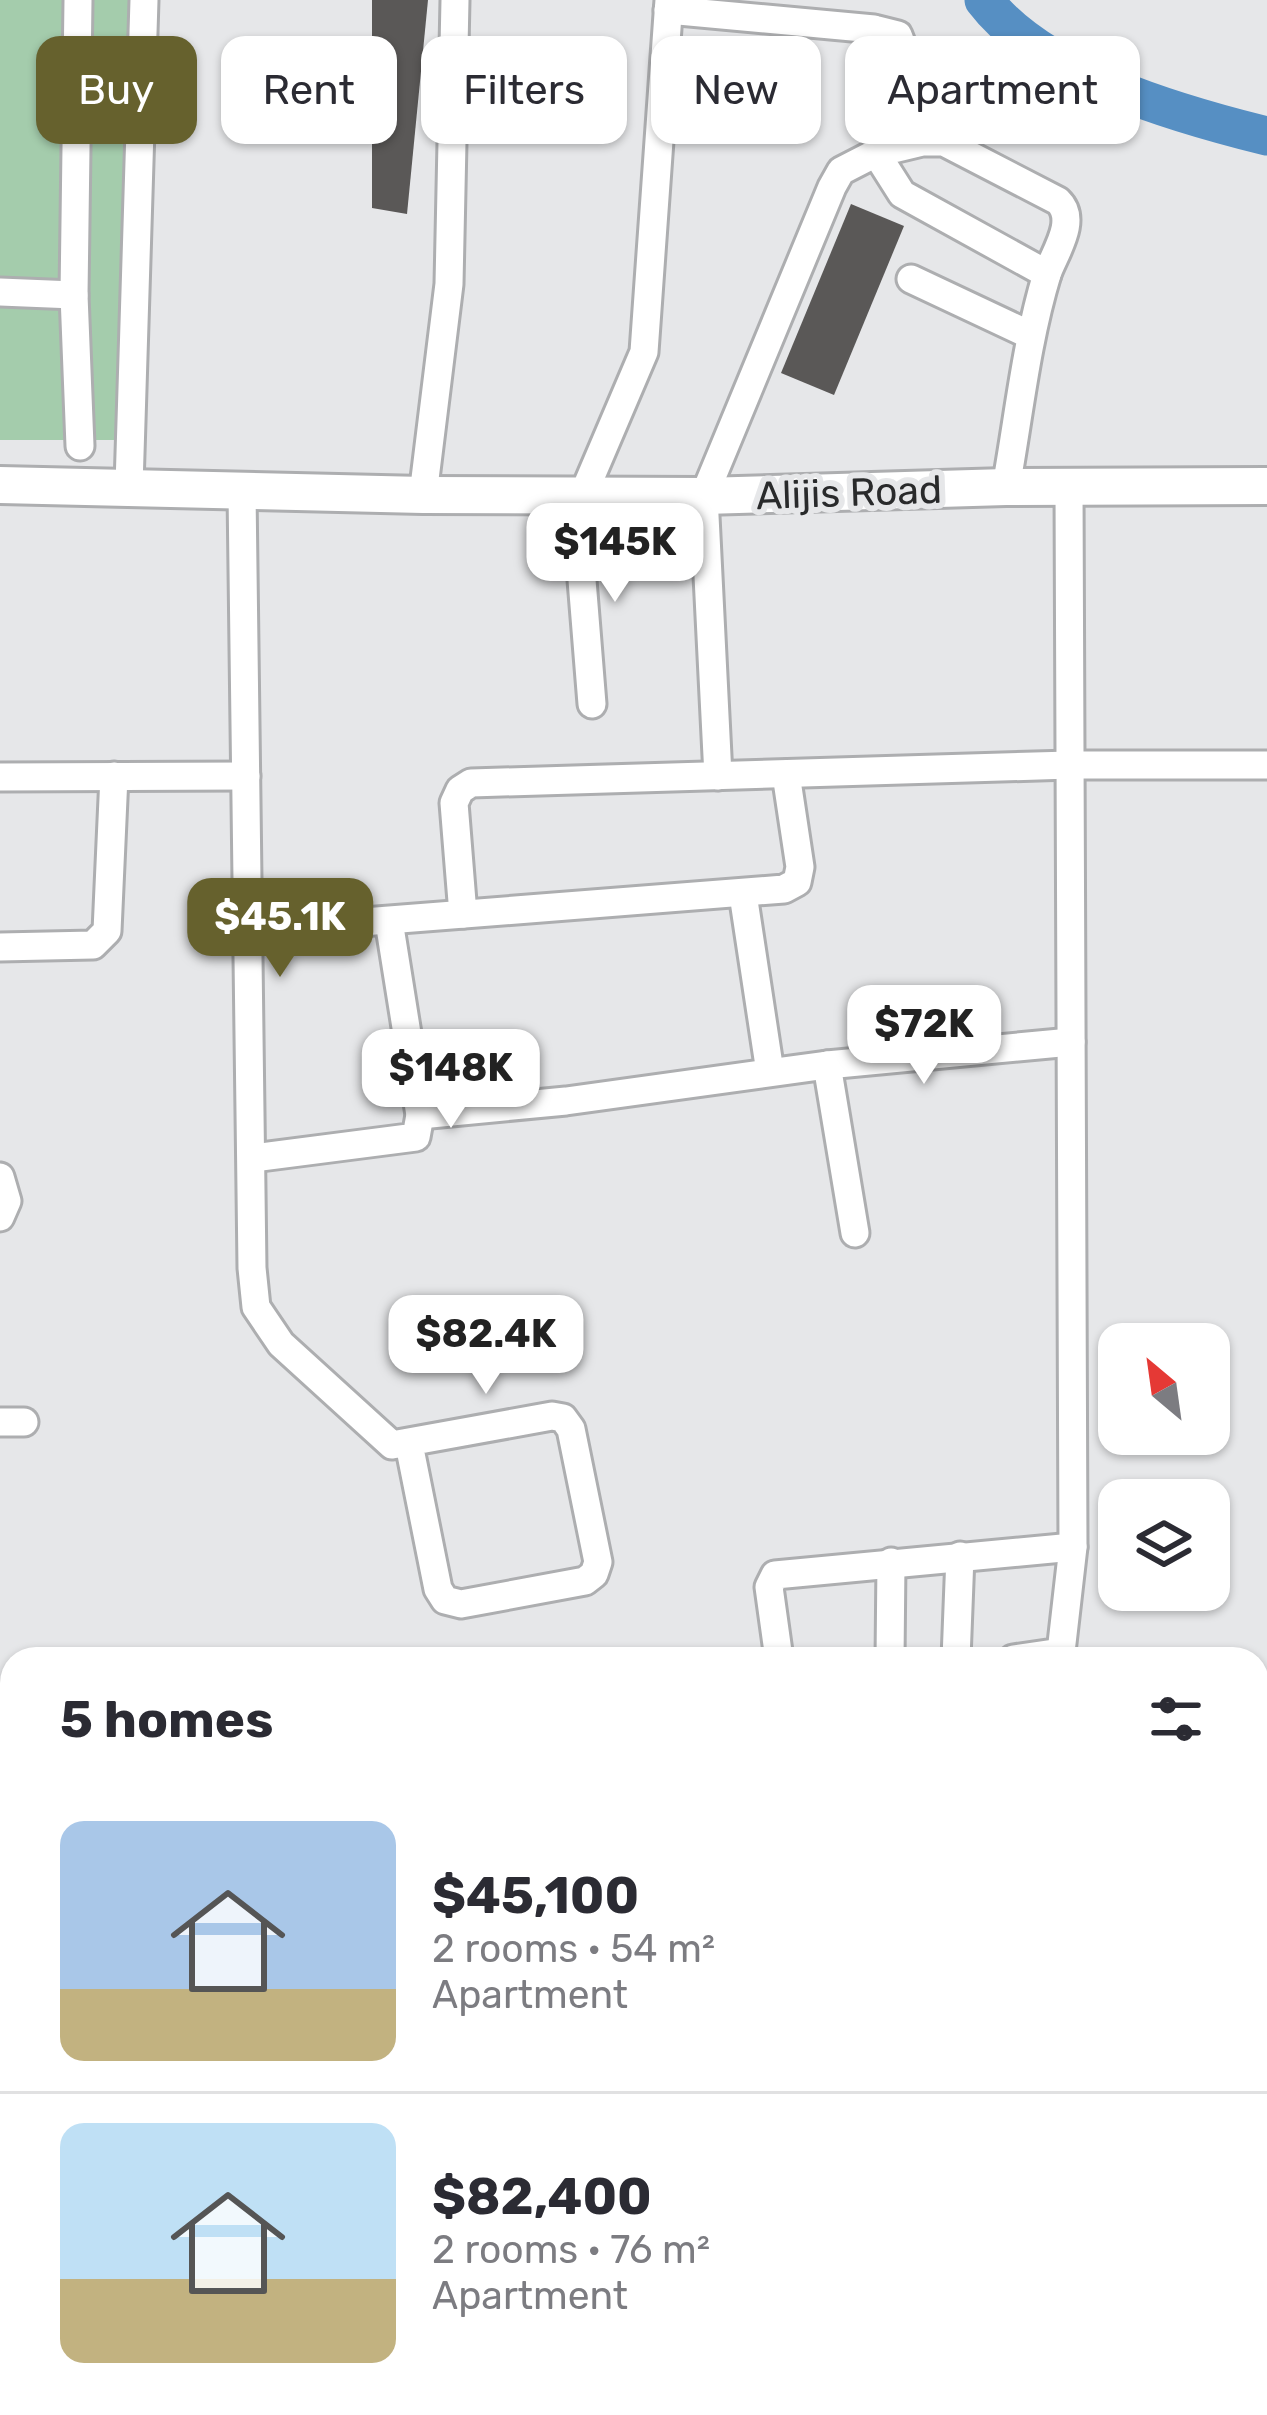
<!DOCTYPE html>
<meta charset="utf-8">
<style>
:root{--surface:#fff;--page:#f7f7f7;--text:#2b2b33;--muted:#7c7c81;--line:#e1e1e2;--accent:#66612d}
body{margin:0;font-family:Rubik,sans-serif;background:var(--page);color:var(--text);height:100vh;display:flex;flex-direction:column;font-size:45px;white-space:nowrap}
*{box-sizing:border-box;margin:0}
p{font-size:39px;color:var(--muted)}
.icon{flex:none;width:66px;height:66px;fill:none;stroke:currentColor;stroke-width:2;stroke-linecap:round;stroke-linejoin:round}
.map{position:relative;flex:1;overflow:hidden}
.sheet{position:absolute;left:0px;top:1647px;width:1269px;height:768px;display:flex;flex-direction:column;background:var(--surface);border-radius:36px 36px 0 0;box-shadow:0 3px 9px #0004}
.sheet>*{flex:none}
.banner{position:absolute;left:36px;top:36px;width:1197px;height:108px;display:flex;gap:24px}
.needle{width:78px;rotate:331deg}
.fabs{position:absolute;left:1098px;top:1323px;display:grid;gap:24px}
.fabs a{display:grid;place-items:center;width:132px;height:132px;border-radius:24px;background:var(--surface);box-shadow:0 3px 9px #0004;font-size:60px}
.price{position:absolute;translate:-50% -102px;padding:0 27px;border-radius:24px;background:#fff;color:#222;font-size:39px;line-height:78px;filter:drop-shadow(0 3px 6px #0008)}
.price::after{content:'';position:absolute;left:50%;top:72px;width:36px;height:27px;margin-left:-18px;background:inherit;clip-path:polygon(0 0,100% 0,50% 100%)}
.price.current{background:var(--accent);color:#fff}
ul{padding:0;list-style:none}
li{display:flex;align-items:center;gap:36px;height:300px;padding:0 60px}
li+li{border-top:3px solid var(--line)}
li span{display:grid;place-items:center;flex:none;width:336px;height:240px;border-radius:24px;color:#555}
li>.icon{margin-inline-start:auto}
span .icon{width:144px;height:144px;fill:#fffc;stroke-width:1}
li b{font-size:51px}
h2{display:flex;justify-content:space-between;align-items:center;height:144px;padding:0 60px;font-size:51px}
.tag{padding:0 42px;border-radius:24px;background:var(--surface);box-shadow:0 3px 9px #0004;font-size:42px;line-height:108px}
.tag.current{background:var(--accent);color:#fff}
.map>svg:first-child{display:block}
.education{fill:#e5d8eb}
.green{fill:#a4ccac}
.lines{fill:none;stroke-linecap:round;stroke-linejoin:round}
.river{stroke:#568fc3;stroke-width:39}
.building{fill:#5a5857}
.minor-casing{stroke:#adaeb0;stroke-width:33}
.major-casing{stroke:#adaeb0;stroke-width:42}
.minor{stroke:#fff;stroke-width:27}
.major{stroke:#fff;stroke-width:36}
.labels{text-anchor:middle;stroke-width:12;stroke-linejoin:round;paint-order:stroke}
.street-label{font-size:39px;fill:#292a2b;stroke:#e6e7e9}
</style>
<div class="map">
<svg width="1267" height="2415" viewBox="0 0 1267 2415">
<rect width="100%" height="100%" fill="#e6e7e9"/>
<path class="education" d="M12,2075V2403H215L218,2415H0V2077Z"/>
<path class="green" d="M0,0H135L124,440H0Z"/>
<g class="lines">
<path class="river" d="M984,0C1041,75 1178,114 1267,136"/>
</g>
<g class="building">
<path d="M372,0H428L407,214L372,208Z"/>
<path d="M851,204L904,226L834,395L781,373Z"/>
</g>
<g class="lines">
<g class="minor-casing">
<g id="minor">
<path d="M78,0L74,295L80,446"/>
<path d="M668,10L874,29L898,35L922,98L916,105L883,111L878,102L874,29"/>
<path d="M911,279L1028,334"/>
<path d="M0,292L74,295"/>
<path d="M129,486L144,0"/>
<path d="M1006,487C1019,415 1026,343 1047,274"/>
<path d="M242,492L252,1268L256,1307L281,1344L392,1445L552,1416L563,1418L571,1429L598,1562L594,1574L585,1581L461,1604L445,1600L438,1589L409,1444"/>
<path d="M423,495L449,284L455,0"/>
<path d="M583,495L644,352L669,0"/>
<path d="M589,495L581,518L579,543L592,704"/>
<path d="M718,776L704,496L832,187L841,171L876,153L902,194L1047,274C1055,252 1078,220 1058,201L944,142H922L876,153"/>
<path d="M0,777L246,776"/>
<path d="M743,894L770,1072"/>
<path d="M463,914L454,803L460,790L471,783L1070,765H1267"/>
<path d="M247,931L784,889L797,882L800,867L786,774"/>
<path d="M0,947L93,945L107,931L114,776"/>
<path d="M827,1065L855,1233"/>
<path d="M420,1115L566,1101L827,1065L1071,1042"/>
<path d="M253,1158L416,1137L420,1115L389,921"/>
<path d="M0,1177L7,1201L0,1217"/>
<path d="M0,1422H24"/>
<path d="M779,1659L769,1587L775,1575L1073,1547"/>
<path d="M890,1659L891,1562"/>
<path d="M956,1659L960,1556"/>
<path d="M1013,1659L1061,1652L1073,1547L1069,488"/>
<path d="M0,2071L12,2069"/>
<path d="M1257,2136L1267,2134"/>
<path d="M1257,2259L1267,2294"/>
<path d="M0,2316L12,2336"/>
<path d="M54,2403L61,2415"/>
<path d="M570,2403L572,2415"/>
<path d="M827,2403L828,2415"/>
<path d="M1247,2413L1267,2409"/>
<path d="M708,2415L729,2403"/>
</g>
</g>
<g class="major-casing">
<path id="major" d="M0,485L423,495L704,496L1006,487L1267,486"/>
</g>
<use href="#minor" class="minor"/>
<use href="#major" class="major"/>
</g>
<g class="labels">
<g class="street-label">
<text transform="translate(849 492) rotate(-2)" y="14">Alijis Road</text>
</g>
</g>
</svg>
<div class="fabs">
<a><svg class="needle" viewBox="-14 -14 28 28"><path d="M0-13l5 13h-10z" fill="#e53935"/><path d="M0 13l5-13h-10z" fill="#7c7c81"/></svg></a>
<a><svg class="icon" aria-label="layers" viewBox="0 0 24 24"><path d="M12 4l9 5-9 5-9-5zM3 14l9 5 9-5"/></svg></a>
</div>
<b class="price" style="left:615px;top:605px">$145K</b>
<b class="price current" style="left:280px;top:980px">$45.1K</b>
<b class="price" style="left:924px;top:1087px">$72K</b>
<b class="price" style="left:451px;top:1131px">$148K</b>
<b class="price" style="left:486px;top:1397px">$82.4K</b>
<div class="banner">
<a class="tag current">Buy</a>
<a class="tag">Rent</a>
<a class="tag">Filters</a>
<a class="tag">New</a>
<a class="tag">Apartment</a>
</div>
<section class="sheet">
<h2>5 homes<svg class="icon" aria-label="filters" viewBox="0 0 24 24"><path d="M4 7h16M4 17h16"/><circle cx="9" cy="7" r="2"/><circle cx="15" cy="17" r="2"/></svg></h2>
<ul>
<li><span style="background:linear-gradient(#a9c7e8 70%,#c2b280 0)"><svg class="icon" aria-label="home" viewBox="0 0 24 24"><path d="M3 11l9-7 9 7M6 9v11h12V9"/></svg></span><div><b>$45,100</b><p>2 rooms · 54 m²</p><p>Apartment</p></div></li>
<li><span style="background:linear-gradient(#bfe0f5 65%,#c2b280 0)"><svg class="icon" aria-label="home" viewBox="0 0 24 24"><path d="M3 11l9-7 9 7M6 9v11h12V9"/></svg></span><div><b>$82,400</b><p>2 rooms · 76 m²</p><p>Apartment</p></div></li>
</ul>
</section>
</div>
